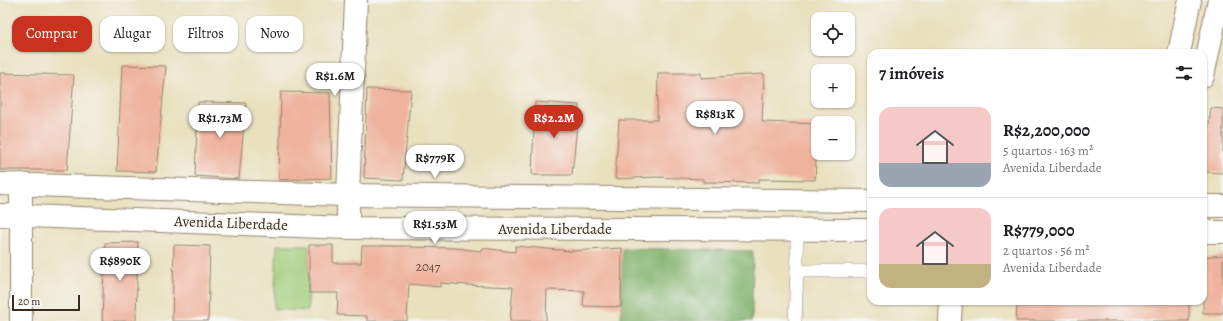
<!DOCTYPE html>
<html lang="pt">
<meta charset="utf-8">
<style>
:root{--surface:#fff;--page:#f2f2f2;--text:#202124;--muted:#757577;--line:#e0e0e0;--accent:#c8321e}
body{margin:0;font-family:Alegreya,serif;background:var(--page);color:var(--text);height:100vh;display:flex;flex-direction:column;font-size:15px;white-space:nowrap}
*{box-sizing:border-box;margin:0}
p{font-size:13px;color:var(--muted)}
.icon{flex:none;width:22px;height:22px;fill:none;stroke:currentColor;stroke-width:2;stroke-linecap:round;stroke-linejoin:round}
.map{position:relative;flex:1;overflow:hidden}
.details{position:absolute;left:867px;top:49px;width:340px;height:256px;display:flex;flex-direction:column;background:var(--surface);border-radius:12px;box-shadow:0 1px 3px #0004}
.details>*{flex:none}
.guide{position:absolute;left:12px;top:16px;width:380px;height:36px;display:flex;gap:8px}
.tools{position:absolute;left:811px;top:12px;display:grid;gap:8px}
.tools a{display:grid;place-items:center;width:44px;height:44px;border-radius:8px;background:var(--surface);box-shadow:0 1px 3px #0004;font-size:20px}
.scale{position:absolute;left:12px;bottom:10px;width:68px;box-sizing:border-box;padding-left:4px;border:2px solid #3b2a1e;border-top:0;font-size:11px;line-height:14px;white-space:nowrap;color:#3b2a1e;-webkit-text-stroke:3px #f6f6f2;paint-order:stroke}
.price{position:absolute;translate:-50% -34px;padding:0 9px;border-radius:14px;background:#fff;color:#222;font-size:13px;line-height:26px;filter:drop-shadow(0 1px 2px #0008)}
.price::after{content:'';position:absolute;left:50%;top:24px;width:12px;height:9px;margin-left:-6px;background:inherit;clip-path:polygon(0 0,100% 0,50% 100%)}
.price.current{background:var(--accent);color:#fff}
ul{padding:0;list-style:none}
li{display:flex;align-items:center;gap:12px;height:100px;padding:0 12px}
li+li{border-top:1px solid var(--line)}
li span{display:grid;place-items:center;flex:none;width:112px;height:80px;border-radius:12px;color:#555}
li>.icon{margin-inline-start:auto}
span .icon{width:48px;height:48px;fill:#fffc;stroke-width:1}
li b{font-size:17px}
h2{display:flex;justify-content:space-between;align-items:center;height:48px;padding:0 12px;font-size:17px}
.tag{padding:0 14px;border-radius:12px;background:var(--surface);box-shadow:0 1px 3px #0004;font-size:14px;line-height:36px}
.tag.current{background:var(--accent);color:#fff}
.map>svg:first-child{display:block}
.green{fill:#9ecc79;stroke:#6c7b4c}
.forest{fill:#7eb069;stroke:#5c6d44}
.building{fill:#efb29d}
.lines{fill:none;stroke-linecap:round;stroke-linejoin:round}
.service-casing{stroke:#92856e;stroke-width:14}
.minor-casing{stroke:#92856e;stroke-width:24}
.secondary-casing{stroke:#92856e;stroke-width:24}
.service{stroke:#fff;stroke-width:13}
.minor{stroke:#fff;stroke-width:22}
.secondary{stroke:#fff;stroke-width:22}
.labels{text-anchor:middle;stroke-width:3;stroke-linejoin:round;paint-order:stroke}
.number-label{font-size:13px;fill:#684c3e}
.street-label{font-size:15px;fill:#3b2a1e;stroke:#f6f6f2}
</style>
<div class="map">
<svg width="1223" height="321" viewBox="0 0 1223 321">
<rect width="100%" height="100%" fill="#f6f6f2"/>
<filter id="ink" filterUnits="userSpaceOnUse"><feTurbulence type="fractalNoise" baseFrequency=".025" numOctaves="2"/><feDisplacementMap in="SourceGraphic" scale="8" xChannelSelector="R" yChannelSelector="G"/><feConvolveMatrix kernelMatrix="1 2 1 2 8 2 1 2 1" color-interpolation-filters="sRGB"/></filter>
<filter id="wash" filterUnits="userSpaceOnUse"><feTurbulence type="fractalNoise" baseFrequency=".012" numOctaves="4" result="noise"/><feDisplacementMap in="SourceGraphic" scale="16" xChannelSelector="R" yChannelSelector="G"/><feGaussianBlur stdDeviation="0.9" result="paint"/><feColorMatrix in="noise" values="0 0 0 0 0 0 0 0 0 0 0 0 0 0 0 0 0 1.4 0 .05"/><feComposite in="paint" operator="in"/></filter>
<g filter="url(#wash)">
<rect width="100%" height="100%" fill="#e9e0be"/>
<path class="green" d="M277,245H309L308,311L274,309Z"/>
<path class="forest" d="M622,248L753,251L752,321H621Z"/>
<g id="blocks">
<g class="building">
<path d="M122,65L166,66L156,172L117,171Z"/>
<path d="M0,73L74,75L67,170H0Z"/>
<path d="M658,73H701V78L764,74L762,122L818,124L815,180L759,179V183L703,182V179L655,177L615,179L619,120H657Z"/>
<path d="M367,89L411,90L403,180L364,178Z"/>
<path d="M281,92L330,93L332,178L279,180Z"/>
<path d="M198,102L246,103L239,179L195,176Z"/>
<path d="M535,102L579,105L572,175H532Z"/>
<path d="M1211,108L1223,109V173L1203,172Z"/>
<path d="M138,242L136,321H102L105,243Z"/>
<path d="M174,245L210,246L208,321H172Z"/>
<path d="M309,245H333V263H361L362,246H411V247L454,248L482,251V248L515,252V246L570,251L622,248L621,307L583,306L584,291L547,290L546,321H510L513,287L467,285L440,283V287L409,284L407,321H367V316L337,315L338,293H309Z"/>
<path d="M1223,255V313H1203V257Z"/>
<path d="M1017,301H1189V321H1016Z"/>
</g>
</g>
</g>
<g filter="url(#ink)">
<use href="#blocks" fill-opacity="0" stroke="#92856e" stroke-width="1"/>
<g class="lines">
<g class="service-casing">
<g id="service">
<path d="M797,230V271H871"/>
<path d="M795,321L797,271"/>
</g>
</g>
<g class="minor-casing">
<g id="minor">
<path d="M348,228V195L356,0"/>
<path d="M21,321V184"/>
</g>
</g>
<g class="secondary-casing">
<g id="secondary">
<path d="M1179,53L1190,0"/>
<path d="M1203,76L1219,0"/>
<path d="M0,184L348,195L871,201"/>
<path d="M1203,206H1223"/>
<path d="M0,215L348,228L871,230"/>
<path d="M1203,232H1223"/>
<path d="M950,321L951,301"/>
</g>
</g>
<use href="#service" class="service"/>
<use href="#minor" class="minor"/>
<use href="#secondary" class="secondary"/>
</g>
</g>
<g class="labels">
<g class="number-label">
<text x="428" y="271">2047</text>
</g>
<g class="street-label">
<text transform="translate(231 223) rotate(2)" y="5">Avenida Liberdade</text>
<text x="555" y="234">Avenida Liberdade</text>
</g>
</g>
</svg>
<div class="tools">
<a><svg class="icon" aria-label="locate" viewBox="0 0 24 24"><circle cx="12" cy="12" r="6"/><path d="M12 2v4M12 18v4M2 12h4M18 12h4"/></svg></a>
<a>+</a>
<a>−</a>
</div>
<div class="scale">20 m</div>
<b class="price" style="left:335px;top:97px">R$1.6M</b>
<b class="price" style="left:715px;top:135px">R$813K</b>
<b class="price" style="left:220px;top:139px">R$1.73M</b>
<b class="price current" style="left:554px;top:139px">R$2.2M</b>
<b class="price" style="left:435px;top:179px">R$779K</b>
<b class="price" style="left:435px;top:245px">R$1.53M</b>
<b class="price" style="left:120px;top:282px">R$890K</b>
<div class="guide">
<a class="tag current">Comprar</a>
<a class="tag">Alugar</a>
<a class="tag">Filtros</a>
<a class="tag">Novo</a>
</div>
<section class="details">
<h2>7 imóveis<svg class="icon" aria-label="filters" viewBox="0 0 24 24"><path d="M4 7h16M4 17h16"/><circle cx="9" cy="7" r="2"/><circle cx="15" cy="17" r="2"/></svg></h2>
<ul>
<li><span style="background:linear-gradient(#f6c9c9 70%,#9aa5b1 0)"><svg class="icon" aria-label="home" viewBox="0 0 24 24"><path d="M3 11l9-7 9 7M6 9v11h12V9"/></svg></span><div><b>R$2,200,000</b><p>5 quartos · 163 m²</p><p>Avenida Liberdade</p></div></li>
<li><span style="background:linear-gradient(#f6c9c9 70%,#c2b280 0)"><svg class="icon" aria-label="home" viewBox="0 0 24 24"><path d="M3 11l9-7 9 7M6 9v11h12V9"/></svg></span><div><b>R$779,000</b><p>2 quartos · 56 m²</p><p>Avenida Liberdade</p></div></li>
</ul>
</section>
</div>
